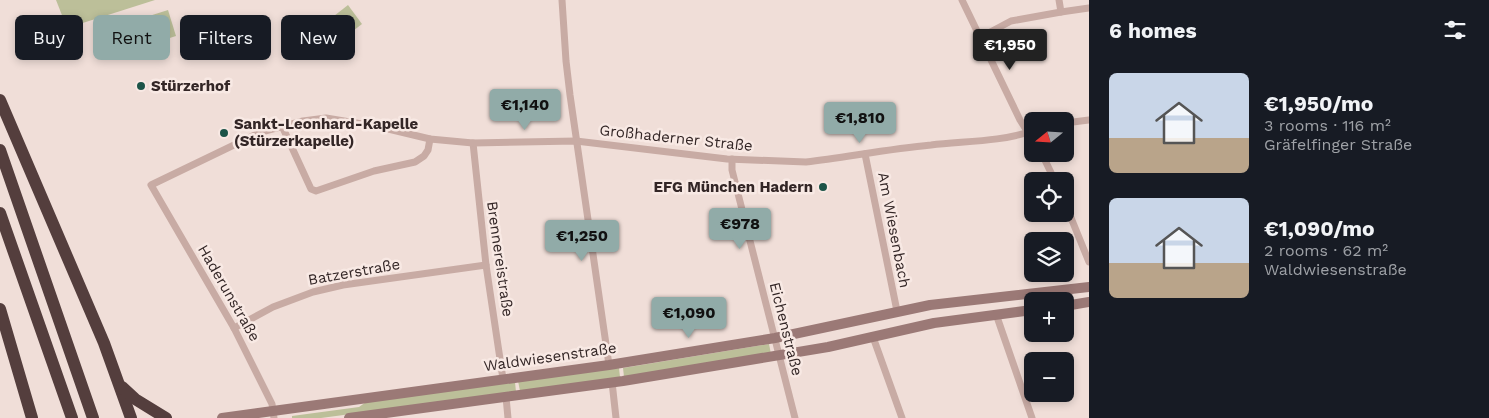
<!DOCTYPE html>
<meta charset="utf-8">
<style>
:root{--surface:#171b24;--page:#20242c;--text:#f1f3f6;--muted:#9ea1a6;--accent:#91aba8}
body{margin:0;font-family:"Work Sans",sans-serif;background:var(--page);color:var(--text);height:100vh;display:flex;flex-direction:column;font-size:19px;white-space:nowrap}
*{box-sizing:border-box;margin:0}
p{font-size:16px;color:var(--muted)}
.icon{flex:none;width:28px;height:28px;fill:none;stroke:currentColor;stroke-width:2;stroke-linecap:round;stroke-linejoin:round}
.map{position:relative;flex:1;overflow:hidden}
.panel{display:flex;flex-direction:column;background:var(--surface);width:400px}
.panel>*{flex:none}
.banner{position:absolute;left:15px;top:15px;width:475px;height:45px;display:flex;gap:10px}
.needle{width:32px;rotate:252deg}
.buttons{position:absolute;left:1024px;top:112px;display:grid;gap:10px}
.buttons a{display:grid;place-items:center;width:50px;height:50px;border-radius:8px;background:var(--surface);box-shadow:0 2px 8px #0003;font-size:25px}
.price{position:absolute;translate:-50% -42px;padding:0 11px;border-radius:5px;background:var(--accent);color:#111;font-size:16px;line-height:32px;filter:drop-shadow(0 1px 2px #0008)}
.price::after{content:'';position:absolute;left:50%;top:30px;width:15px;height:11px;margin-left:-8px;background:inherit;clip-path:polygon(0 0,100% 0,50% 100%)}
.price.current{background:#222;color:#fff}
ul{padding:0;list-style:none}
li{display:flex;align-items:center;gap:15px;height:125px;padding:0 20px}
li span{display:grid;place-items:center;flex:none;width:140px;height:100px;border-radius:8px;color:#555}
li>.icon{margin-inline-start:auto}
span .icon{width:60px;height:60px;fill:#fffc;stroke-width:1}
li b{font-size:21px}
h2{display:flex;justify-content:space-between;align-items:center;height:60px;padding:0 20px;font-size:21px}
.chip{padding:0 18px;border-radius:8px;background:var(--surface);box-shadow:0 2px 8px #0003;font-size:18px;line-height:45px}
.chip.current{background:var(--accent);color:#111}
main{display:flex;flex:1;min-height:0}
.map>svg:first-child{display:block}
.grass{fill:#bcbf99}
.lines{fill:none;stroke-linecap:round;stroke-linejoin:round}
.street{stroke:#c8aba4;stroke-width:7}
.secondary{stroke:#9b7976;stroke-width:10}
.highway{stroke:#543e3d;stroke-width:12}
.poi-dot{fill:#1c5448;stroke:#f8e9e4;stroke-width:2}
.labels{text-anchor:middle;stroke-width:5;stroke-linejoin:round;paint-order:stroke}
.poi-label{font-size:15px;font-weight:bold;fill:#332626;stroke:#f8e9e4;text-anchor:start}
.street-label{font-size:15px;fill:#332626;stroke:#f8e9e4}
</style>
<main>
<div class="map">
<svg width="1089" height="418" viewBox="0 0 1089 418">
<rect width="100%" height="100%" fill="#f0ded8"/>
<g class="grass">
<path d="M56,0H155L67,28Z"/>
<path d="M348,5L362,24L349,34L334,16Z"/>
<path d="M168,10L176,36L129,51L121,25Z"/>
<path d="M769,344L771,354L624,377L623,368Z"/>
<path d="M619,368L620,377L520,391L518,381Z"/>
<path d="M515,382L516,392L321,418H292V416L359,407L366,402Z"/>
</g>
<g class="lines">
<g class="street">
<path d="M562,0L566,61L570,95L609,365"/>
<path d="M962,0L1020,120L1032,139"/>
<path d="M1059,0L1061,12"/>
<path d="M981,37L1011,21L1061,12L1089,8"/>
<path d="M1065,123L1089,120"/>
<path d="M282,126L311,189L316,191L374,171L415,162L424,156L428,150L430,139"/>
<path d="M473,143L486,265L503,379"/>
<path d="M865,154L897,311"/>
<path d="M1042,154L1055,181"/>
<path d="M732,159V170L795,418"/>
<path d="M1065,203L1089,262"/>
<path d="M996,314L1032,418"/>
<path d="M234,328L273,307L313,292L343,285L486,265"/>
<path d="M873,337L902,418"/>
<path d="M612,382L616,418"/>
<path d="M506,397L508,418"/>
<path d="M274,418L272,404L234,328L151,185L261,132L303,121L326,118L380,127L430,139L473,143L576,141L727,159L806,162C847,157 889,149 931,145C964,141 1000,142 1032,131"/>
</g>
<g class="secondary">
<path d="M1065,306L1089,302"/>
<path d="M222,418L609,365L775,338L930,305L1089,287"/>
<path d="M349,418L623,381L828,347L934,323L1032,310"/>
</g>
<g class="highway">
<path d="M0,100L104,343L131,418"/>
<path d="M0,150L93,418"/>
<path d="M0,213L72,418"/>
<path d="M0,309L32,418"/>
<path d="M122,387L135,399L166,418"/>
</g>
</g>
<g class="poi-dot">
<circle cx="141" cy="86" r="5"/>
<circle cx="224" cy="133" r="5"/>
<circle cx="823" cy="187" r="5"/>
</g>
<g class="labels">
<g class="poi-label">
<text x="151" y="91">Stürzerhof</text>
<text x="234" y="129">Sankt-Leonhard-Kapelle<tspan x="234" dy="17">(Stürzerkapelle)</tspan></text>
<text x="813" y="192" text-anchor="end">EFG München Hadern</text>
</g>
<g class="street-label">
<text transform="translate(676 138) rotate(6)" y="5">Großhaderner Straße</text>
<text transform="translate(894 230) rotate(79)" y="5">Am Wiesenbach</text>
<text transform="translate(500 259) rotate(82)" y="5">Brennereistraße</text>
<text transform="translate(354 272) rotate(-10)" y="5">Batzerstraße</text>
<text transform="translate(229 293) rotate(60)" y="5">Haderunstraße</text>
<text transform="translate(786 329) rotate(76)" y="5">Eichenstraße</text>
<text transform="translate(550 357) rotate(-8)" y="5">Waldwiesenstraße</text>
</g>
</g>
</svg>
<div class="buttons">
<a><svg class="needle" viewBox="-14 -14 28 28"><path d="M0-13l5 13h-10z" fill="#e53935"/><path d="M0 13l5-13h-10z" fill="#9ea1a6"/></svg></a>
<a><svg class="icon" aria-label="locate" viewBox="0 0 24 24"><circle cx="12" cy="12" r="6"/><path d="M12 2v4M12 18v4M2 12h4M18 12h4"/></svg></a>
<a><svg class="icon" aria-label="layers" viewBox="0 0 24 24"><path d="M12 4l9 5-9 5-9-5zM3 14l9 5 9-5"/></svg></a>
<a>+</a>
<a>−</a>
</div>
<b class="price current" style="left:1010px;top:71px">€1,950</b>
<b class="price" style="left:525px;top:131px">€1,140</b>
<b class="price" style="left:860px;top:144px">€1,810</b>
<b class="price" style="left:740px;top:250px">€978</b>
<b class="price" style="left:582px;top:262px">€1,250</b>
<b class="price" style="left:689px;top:339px">€1,090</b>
<div class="banner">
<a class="chip">Buy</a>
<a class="chip current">Rent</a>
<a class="chip">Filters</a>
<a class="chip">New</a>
</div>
</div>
<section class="panel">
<h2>6 homes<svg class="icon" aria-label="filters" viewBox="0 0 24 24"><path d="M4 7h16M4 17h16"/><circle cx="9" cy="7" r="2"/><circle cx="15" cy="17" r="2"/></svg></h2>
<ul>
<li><span style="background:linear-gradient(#c9d6e8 65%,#b9a48a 0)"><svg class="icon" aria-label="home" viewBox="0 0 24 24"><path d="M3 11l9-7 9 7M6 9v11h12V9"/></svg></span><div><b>€1,950/mo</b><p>3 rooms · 116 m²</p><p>Gräfelfinger Straße</p></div></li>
<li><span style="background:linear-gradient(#c9d6e8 65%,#b9a48a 0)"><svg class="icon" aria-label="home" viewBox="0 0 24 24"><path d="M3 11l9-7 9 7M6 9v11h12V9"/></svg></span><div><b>€1,090/mo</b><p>2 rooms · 62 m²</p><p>Waldwiesenstraße</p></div></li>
</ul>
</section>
</main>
